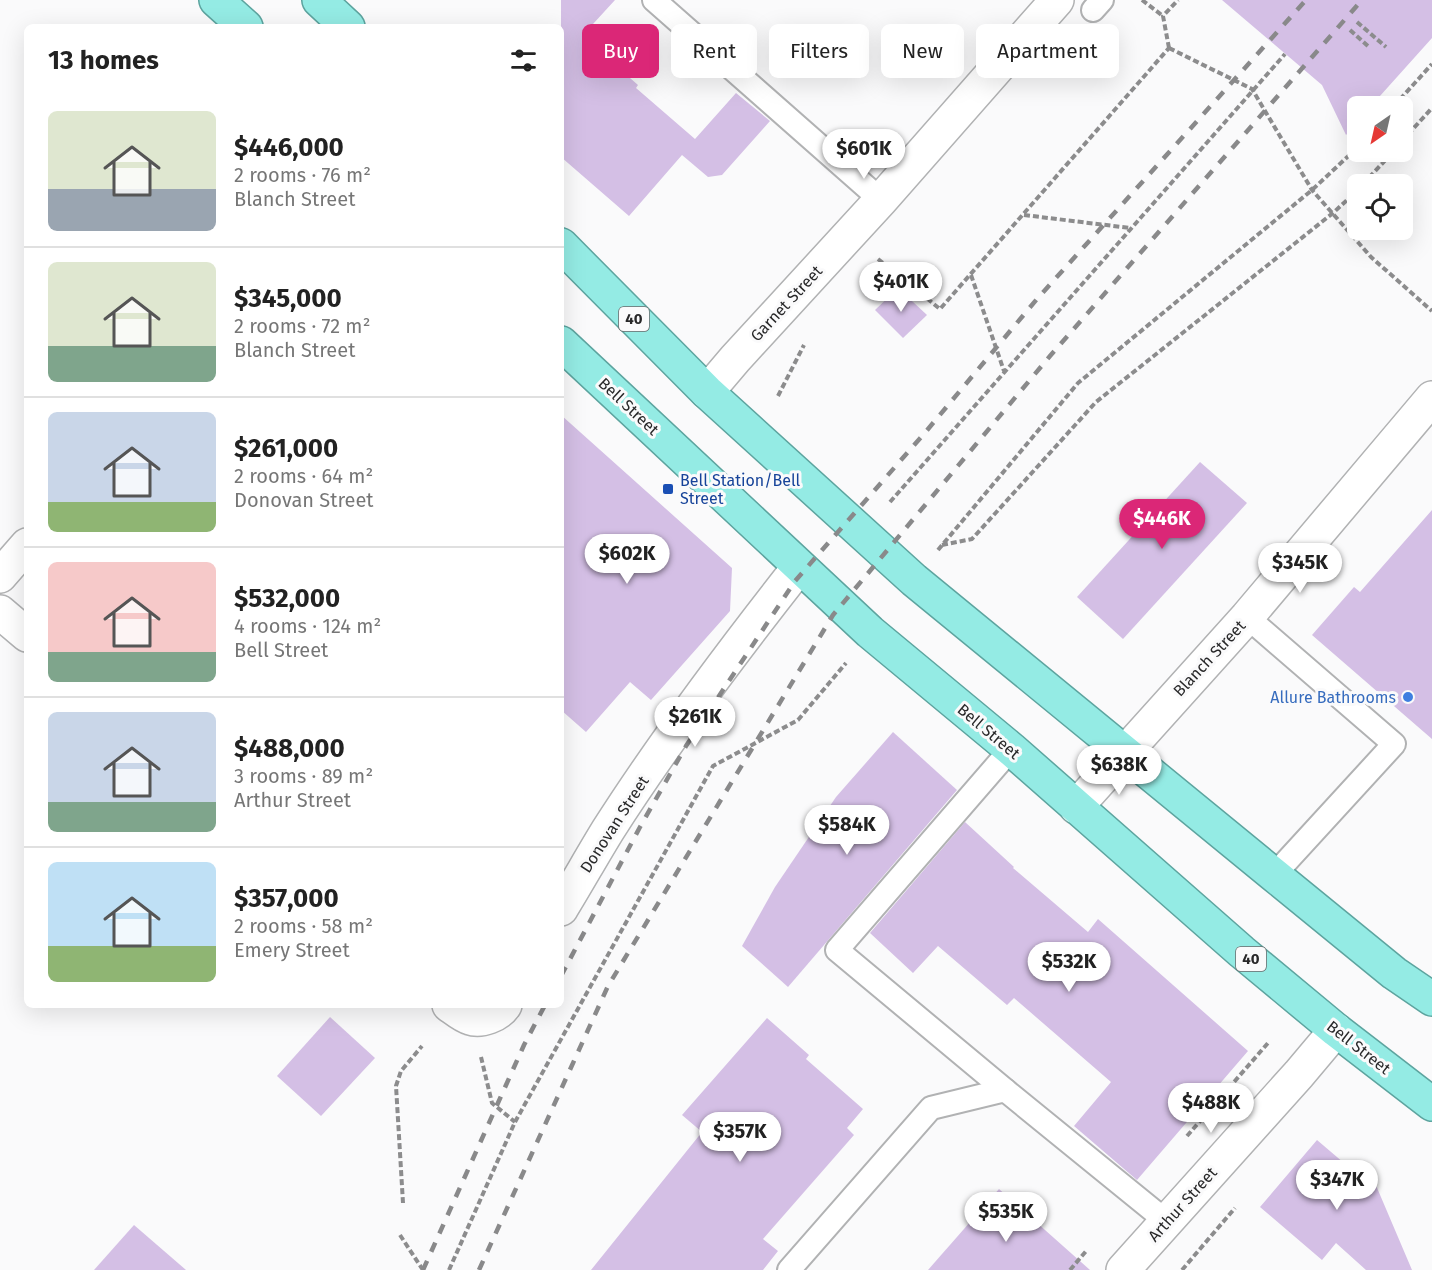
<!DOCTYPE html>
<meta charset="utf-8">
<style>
:root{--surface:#fff;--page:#f6f6f6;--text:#222;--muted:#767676;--line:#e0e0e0;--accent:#db2777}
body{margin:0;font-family:"Fira Sans",sans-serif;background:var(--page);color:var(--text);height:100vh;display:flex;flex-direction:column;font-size:22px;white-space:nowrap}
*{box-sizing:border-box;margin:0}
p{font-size:20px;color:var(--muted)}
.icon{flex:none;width:33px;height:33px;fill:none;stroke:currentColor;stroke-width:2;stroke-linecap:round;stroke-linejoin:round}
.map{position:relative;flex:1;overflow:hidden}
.side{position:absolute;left:24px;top:24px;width:540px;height:984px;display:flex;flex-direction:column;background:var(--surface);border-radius:9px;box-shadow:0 6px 24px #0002}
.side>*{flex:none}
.guide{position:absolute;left:582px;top:24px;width:570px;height:54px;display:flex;gap:12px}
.needle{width:39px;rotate:214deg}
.fabs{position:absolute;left:1347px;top:96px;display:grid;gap:12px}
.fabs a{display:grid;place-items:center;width:66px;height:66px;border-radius:9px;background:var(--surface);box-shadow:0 6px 24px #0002;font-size:30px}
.price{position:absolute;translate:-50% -51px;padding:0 14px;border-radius:21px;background:#fff;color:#222;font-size:20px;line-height:39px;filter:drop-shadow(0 2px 3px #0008)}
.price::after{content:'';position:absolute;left:50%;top:36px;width:18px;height:14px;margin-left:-9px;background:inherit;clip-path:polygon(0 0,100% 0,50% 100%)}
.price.active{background:var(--accent);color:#fff}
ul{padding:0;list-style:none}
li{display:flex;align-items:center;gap:18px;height:150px;padding:0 24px}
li+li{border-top:2px solid var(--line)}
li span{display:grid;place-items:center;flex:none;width:168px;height:120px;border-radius:9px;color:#555}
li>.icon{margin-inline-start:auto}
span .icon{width:72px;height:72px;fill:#fffc;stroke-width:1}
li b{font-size:26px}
h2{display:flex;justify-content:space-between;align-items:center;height:72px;padding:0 24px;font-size:26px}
.pill{padding:0 21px;border-radius:9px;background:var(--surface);box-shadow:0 6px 24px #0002;font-size:21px;line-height:54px}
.pill.active{background:var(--accent);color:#fff}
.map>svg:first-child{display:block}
.building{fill:#d4bfe5}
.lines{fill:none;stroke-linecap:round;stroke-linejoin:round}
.service-casing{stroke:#b1b2b3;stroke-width:26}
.minor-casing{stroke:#b1b2b3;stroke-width:36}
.trunk-casing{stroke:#5da49f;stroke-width:36}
.path{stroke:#8c8c8d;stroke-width:4;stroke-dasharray:6 3;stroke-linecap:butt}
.service{stroke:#fff;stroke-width:22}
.minor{stroke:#fff;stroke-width:33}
.trunk{stroke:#94ebe4;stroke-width:33}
.rail{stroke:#89898a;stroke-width:4.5;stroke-dasharray:10 10;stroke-linecap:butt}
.transit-dot{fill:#1a4fb4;stroke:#fafafb;stroke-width:2}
.shop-dot{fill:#3f7fe0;stroke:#fafafb;stroke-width:2}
.labels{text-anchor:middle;stroke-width:6;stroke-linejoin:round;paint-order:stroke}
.shield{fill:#fafafb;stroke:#686869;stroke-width:1.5}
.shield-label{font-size:15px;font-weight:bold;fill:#29292a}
.street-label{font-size:16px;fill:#29292a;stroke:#fafafb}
.transit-label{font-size:16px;fill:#164399;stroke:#fafafb;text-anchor:start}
.shop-label{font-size:16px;fill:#366cbe;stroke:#fafafb;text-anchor:end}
</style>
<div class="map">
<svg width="1432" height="1270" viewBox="0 0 1432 1270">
<rect width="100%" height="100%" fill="#fafafb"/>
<g class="building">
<path d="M561,0H615L582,36L638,85L636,88L695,139L736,93L770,121L722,175L708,177L682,155L629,216L561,157Z"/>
<path d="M1222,0H1432V38L1371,106H1358V122L1346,135L1322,85Z"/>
<path d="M898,288L927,315L903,338L875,310Z"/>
<path d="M561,415L732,568L730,611L651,700L630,682L586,732L561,710Z"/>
<path d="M1200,462L1247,503L1123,639L1077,597Z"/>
<path d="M1432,510V739L1312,635L1354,587L1360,592Z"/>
<path d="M893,732L957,790L788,987L742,946L775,887L836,797Z"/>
<path d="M965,822L1014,867L1013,868L1088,932L1098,919L1248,1051L1137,1180L1074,1126L1111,1082L1014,998L1007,1005L938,946L913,973L870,933Z"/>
<path d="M330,1017L375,1058L321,1116L277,1076Z"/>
<path d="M767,1018L809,1055L806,1059L863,1109L847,1128L854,1135L763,1239L778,1251L763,1270H591L702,1132L682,1115Z"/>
<path d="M1317,1140L1344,1163L1357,1166L1372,1176L1412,1270H1366L1336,1243L1322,1260L1260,1207Z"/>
<path d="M999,1189L1090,1270H928Z"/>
<path d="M134,1225L186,1270H94Z"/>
</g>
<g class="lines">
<g class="service-casing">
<g id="service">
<path d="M654,0L881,200"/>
<path d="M1093,10L1102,0"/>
<path d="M1247,617L1394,744L1274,875"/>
<path d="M1005,1090L837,950L1011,749"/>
<path d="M789,1270L931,1108L1005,1090L1166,1221"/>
</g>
</g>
<g class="minor-casing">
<g id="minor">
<path d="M707,392L735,359L881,200L1057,0"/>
<path d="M0,576L27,545"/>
<path d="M0,612L27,635"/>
<path d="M1076,807L1247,617L1432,398"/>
<path d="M561,909C577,883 592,856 608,830C666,739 732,652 799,567"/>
<path d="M449,1005C456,1010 463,1016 470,1018C481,1022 499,1015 505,1005"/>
<path d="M1123,1270L1299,1074L1336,1030"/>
</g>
</g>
<g class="trunk-casing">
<g id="trunk">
<path d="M216,0L246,27"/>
<path d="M319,0L348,27"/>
<path d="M561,245L707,392L914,580L1274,875L1394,973L1432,999"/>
<path d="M561,343L870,632L1011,749L1242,952L1336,1030L1432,1104"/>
</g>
</g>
<g class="path">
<path d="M1142,0L1163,16"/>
<path d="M1357,22L1386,47"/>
<path d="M1350,30L1369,47"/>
<path d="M1169,48L1252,89L1312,190L1371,257L1432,311"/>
<path d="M1169,48L1163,16L1178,0"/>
<path d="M1394,106L1432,64"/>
<path d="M1402,141L1432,108"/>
<path d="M1363,184L1393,152"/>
<path d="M1024,215L1130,228"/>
<path d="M878,259L940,309L1169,48"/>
<path d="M971,275L1004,371"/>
<path d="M778,396L804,345"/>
<path d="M890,502L1285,54"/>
<path d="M942,545L972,539L1096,402L1333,213L1358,190"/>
<path d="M938,550L1078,383L1312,190L1358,147"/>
<path d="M481,1057L492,1103L515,1122"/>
<path d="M1187,1136L1268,1043"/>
<path d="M403,1203L396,1086L401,1071L422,1046"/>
<path d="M400,1235L423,1270"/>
<path d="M449,1270L515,1122L713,766L798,720L846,663"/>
<path d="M1070,1270L1087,1250"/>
<path d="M1182,1270L1235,1208"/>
</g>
<use href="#service" class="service"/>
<use href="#minor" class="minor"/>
<use href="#trunk" class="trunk"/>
<g class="rail">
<path d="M561,976L640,827L686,746L795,581L923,435L1037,299L1306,0"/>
<path d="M423,1270L524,1045L545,1005"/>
<path d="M479,1270L608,986L833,615L1050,356L1362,0"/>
</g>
</g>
<rect class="transit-dot" x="662" y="483" width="12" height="12" rx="3"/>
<circle class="shop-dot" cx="1408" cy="697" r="6"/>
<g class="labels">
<g class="shield">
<rect x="619" y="307" width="30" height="24" rx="4.5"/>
<rect x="1236" y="947" width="30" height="24" rx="4.5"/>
</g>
<g class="shield-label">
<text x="634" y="324">40</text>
<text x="1251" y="964">40</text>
</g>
<g class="street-label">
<text transform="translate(786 303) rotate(-47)" y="6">Garnet Street</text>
<text transform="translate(629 406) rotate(43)" y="6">Bell Street</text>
<text transform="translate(1209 658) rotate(-47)" y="6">Blanch Street</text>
<text transform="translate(989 731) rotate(40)" y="6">Bell Street</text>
<text transform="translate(614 824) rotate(-57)" y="6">Donovan Street</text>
<text transform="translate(1359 1047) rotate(38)" y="6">Bell Street</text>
<text transform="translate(1182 1204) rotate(-48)" y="6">Arthur Street</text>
</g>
<g class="transit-label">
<text x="680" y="486">Bell Station/Bell<tspan x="680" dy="18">Street</tspan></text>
</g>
<g class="shop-label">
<text x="1396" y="703">Allure Bathrooms</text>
</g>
</g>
</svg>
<div class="fabs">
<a><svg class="needle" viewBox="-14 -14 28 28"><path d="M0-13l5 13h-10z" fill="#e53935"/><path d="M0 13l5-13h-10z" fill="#767676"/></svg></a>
<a><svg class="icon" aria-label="locate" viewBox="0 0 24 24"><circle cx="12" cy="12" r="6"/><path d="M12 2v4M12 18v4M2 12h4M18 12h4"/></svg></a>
</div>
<b class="price" style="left:864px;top:180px">$601K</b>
<b class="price" style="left:901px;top:313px">$401K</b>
<b class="price active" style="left:1162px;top:550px">$446K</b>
<b class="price" style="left:627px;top:585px">$602K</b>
<b class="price" style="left:1300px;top:594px">$345K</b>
<b class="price" style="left:695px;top:748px">$261K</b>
<b class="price" style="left:1119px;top:796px">$638K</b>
<b class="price" style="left:847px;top:856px">$584K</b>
<b class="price" style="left:1069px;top:993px">$532K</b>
<b class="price" style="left:1211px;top:1134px">$488K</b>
<b class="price" style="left:740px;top:1163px">$357K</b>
<b class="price" style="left:1337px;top:1211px">$347K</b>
<b class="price" style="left:1006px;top:1243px">$535K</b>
<div class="guide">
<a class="pill active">Buy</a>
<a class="pill">Rent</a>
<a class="pill">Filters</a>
<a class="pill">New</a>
<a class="pill">Apartment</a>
</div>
<section class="side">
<h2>13 homes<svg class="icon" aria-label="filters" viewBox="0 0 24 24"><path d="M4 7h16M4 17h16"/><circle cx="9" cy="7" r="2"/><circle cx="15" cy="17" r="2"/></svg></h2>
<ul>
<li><span style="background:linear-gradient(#dfe7d0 65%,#9aa5b1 0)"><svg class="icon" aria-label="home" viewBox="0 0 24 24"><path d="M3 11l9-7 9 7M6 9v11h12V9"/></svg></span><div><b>$446,000</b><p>2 rooms · 76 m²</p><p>Blanch Street</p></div></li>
<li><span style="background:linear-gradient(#dfe7d0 70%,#7fa58c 0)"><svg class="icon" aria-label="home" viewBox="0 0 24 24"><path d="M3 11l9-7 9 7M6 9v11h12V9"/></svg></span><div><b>$345,000</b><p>2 rooms · 72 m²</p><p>Blanch Street</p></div></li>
<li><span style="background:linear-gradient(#c9d6e8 75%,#8fb573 0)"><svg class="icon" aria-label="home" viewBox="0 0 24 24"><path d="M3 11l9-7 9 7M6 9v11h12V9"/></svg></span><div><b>$261,000</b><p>2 rooms · 64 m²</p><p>Donovan Street</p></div></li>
<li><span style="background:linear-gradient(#f6c9c9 75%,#7fa58c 0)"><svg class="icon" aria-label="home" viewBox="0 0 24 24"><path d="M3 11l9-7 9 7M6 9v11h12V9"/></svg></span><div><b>$532,000</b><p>4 rooms · 124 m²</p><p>Bell Street</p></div></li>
<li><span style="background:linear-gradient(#c9d6e8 75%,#7fa58c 0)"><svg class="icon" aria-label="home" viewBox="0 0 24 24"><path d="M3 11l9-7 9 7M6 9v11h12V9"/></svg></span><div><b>$488,000</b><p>3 rooms · 89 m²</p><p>Arthur Street</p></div></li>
<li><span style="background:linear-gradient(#bfe0f5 70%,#8fb573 0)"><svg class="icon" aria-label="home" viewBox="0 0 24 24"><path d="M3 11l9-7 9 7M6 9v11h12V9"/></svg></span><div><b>$357,000</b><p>2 rooms · 58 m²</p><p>Emery Street</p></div></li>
</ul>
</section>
</div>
